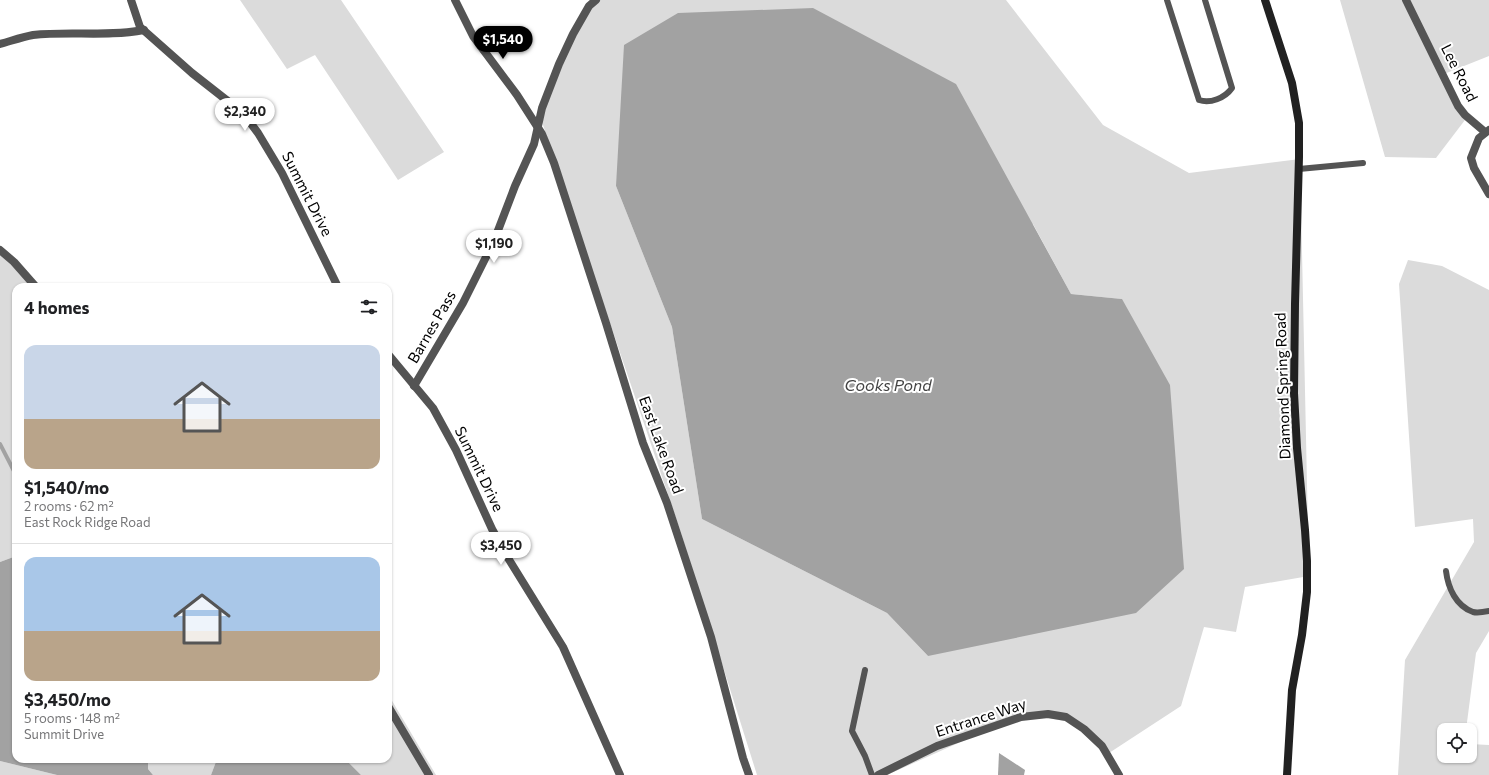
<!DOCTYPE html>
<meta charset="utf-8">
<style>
:root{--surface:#fff;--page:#f2f2f2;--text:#202124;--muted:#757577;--line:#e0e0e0;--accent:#000}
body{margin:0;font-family:Commissioner,sans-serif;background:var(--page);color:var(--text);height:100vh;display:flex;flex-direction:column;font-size:15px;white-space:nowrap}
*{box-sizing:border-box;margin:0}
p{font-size:13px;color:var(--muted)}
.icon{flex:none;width:22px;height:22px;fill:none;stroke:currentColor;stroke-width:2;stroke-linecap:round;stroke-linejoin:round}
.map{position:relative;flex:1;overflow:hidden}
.side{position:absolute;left:12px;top:283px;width:380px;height:480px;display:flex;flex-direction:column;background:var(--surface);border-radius:12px;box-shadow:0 1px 3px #0004}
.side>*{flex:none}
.tools{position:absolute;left:1437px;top:723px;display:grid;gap:8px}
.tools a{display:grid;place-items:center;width:40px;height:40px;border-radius:8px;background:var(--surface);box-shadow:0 1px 3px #0004;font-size:20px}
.price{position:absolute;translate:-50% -34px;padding:0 9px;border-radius:14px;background:#fff;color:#222;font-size:13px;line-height:26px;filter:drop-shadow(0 1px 2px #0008)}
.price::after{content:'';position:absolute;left:50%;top:24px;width:12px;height:9px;margin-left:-6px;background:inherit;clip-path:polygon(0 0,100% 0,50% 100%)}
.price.current{background:var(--accent);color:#fff}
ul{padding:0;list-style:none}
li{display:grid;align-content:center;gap:8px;height:212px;padding:0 12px}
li+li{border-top:1px solid var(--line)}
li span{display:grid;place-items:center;height:124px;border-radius:12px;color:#555}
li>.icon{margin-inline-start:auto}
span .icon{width:72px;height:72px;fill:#fffc;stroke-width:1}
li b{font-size:17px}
h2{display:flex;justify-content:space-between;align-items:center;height:48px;padding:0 12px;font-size:17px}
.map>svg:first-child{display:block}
.green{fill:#dbdbdb;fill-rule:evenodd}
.water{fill:#a2a2a2}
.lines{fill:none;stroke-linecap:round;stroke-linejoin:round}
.stream{stroke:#a2a2a2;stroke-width:4}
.lane{stroke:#545454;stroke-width:6}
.street{stroke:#545454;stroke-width:8}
.secondary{stroke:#212121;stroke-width:8}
.labels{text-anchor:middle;stroke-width:4;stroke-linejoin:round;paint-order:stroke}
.street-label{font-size:15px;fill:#000;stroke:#fff}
.water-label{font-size:16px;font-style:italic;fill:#434343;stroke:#fff}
</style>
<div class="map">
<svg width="1489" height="775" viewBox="0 0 1489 775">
<rect width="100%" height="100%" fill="#fff"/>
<g class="green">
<path d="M240,0H341L444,152L398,180L315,55L287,69Z"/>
<path d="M595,0H1006L1103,125L1189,173L1300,159L1309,576L1245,587L1236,632L1204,627L1181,706L1109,753L1083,724L1023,714L887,775H757L681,533L541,119L584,10ZM616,186L1033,224L1071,294L1122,299L928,656L887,613L702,519L672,327Z"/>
<path d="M1340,0H1489V56L1444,74L1468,116L1436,158L1385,157Z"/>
<path d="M0,250L42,287H16V556L0,562Z"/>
<path d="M1408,260L1442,266L1489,290V631L1476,653L1466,730H1444V756H1470V744L1489,745V775H1398L1405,660L1474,542L1473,519L1415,527L1399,284Z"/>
<path d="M388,694L436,775H361L345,759H388Z"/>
<path d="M148,759H217L211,775H153L148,769Z"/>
<path d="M0,761L57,775H0Z"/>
</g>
<g class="water">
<path d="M813,8L956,84L1071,294L1122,299L1170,385L1184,569L1136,613L928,656L887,613L702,519L672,327L616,186L624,45L678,13Z"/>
<path d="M16,556V759H148V769L153,775H57L0,761V562Z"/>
<path d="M999,753L1025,770L1024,775H998Z"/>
<path d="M217,759H345L361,775H211Z"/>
</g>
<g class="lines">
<path class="stream" d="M0,444L16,475"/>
<g class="lane">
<path d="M1167,0L1199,100C1210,104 1225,98 1232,88L1205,0"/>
<path d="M1299,169L1363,163"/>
<path d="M1446,571C1448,588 1456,606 1473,612C1477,613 1484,612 1489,611"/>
<path d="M865,670L852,731L865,756L872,775"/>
</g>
<g class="street">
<path d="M131,0L140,27L192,73L243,113L258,133L282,173L338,287"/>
<path d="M455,0L473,36L517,95L542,134L554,163L606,323L643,443L667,503L711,637L743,758L749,775"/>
<path d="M1406,0L1458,106L1465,115L1485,132"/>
<path d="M0,44C11,41 22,37 33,35C70,31 107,37 144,30"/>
<path d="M1489,130L1479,138L1471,158L1474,168L1489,194"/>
<path d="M0,250L14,262L36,287"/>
<path d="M388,354L433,408L456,450L492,529L508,558L563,647L620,775"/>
<path d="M414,386L463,303L494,241L515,186L534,144L542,108L559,64L573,34L589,6L596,0"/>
<path d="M388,706L429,775"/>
<path d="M878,775L937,746L1021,717L1048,714L1066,717L1084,729L1102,746L1119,775"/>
</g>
<path class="secondary" d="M1265,0L1292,83L1299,123V157L1295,304L1294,393L1297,448L1305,530L1307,561V592L1302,635L1292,690L1287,775"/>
</g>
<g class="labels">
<g class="street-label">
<text transform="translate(1459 73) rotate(63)" y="5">Lee Road</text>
<text transform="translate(307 194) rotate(63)" y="5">Summit Drive</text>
<text transform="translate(432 327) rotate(-60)" y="5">Barnes Pass</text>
<text transform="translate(1283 386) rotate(-92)" y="5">Diamond Spring Road</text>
<text transform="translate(661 445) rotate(70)" y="5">East Lake Road</text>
<text transform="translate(479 469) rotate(64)" y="5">Summit Drive</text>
<text transform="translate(981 718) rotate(-18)" y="5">Entrance Way</text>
</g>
<g class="water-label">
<text x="888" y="391">Cooks Pond</text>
</g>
</g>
</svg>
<div class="tools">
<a><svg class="icon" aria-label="locate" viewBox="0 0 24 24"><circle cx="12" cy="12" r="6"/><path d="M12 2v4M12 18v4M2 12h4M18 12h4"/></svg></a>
</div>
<b class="price current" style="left:503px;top:60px">$1,540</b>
<b class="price" style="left:245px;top:132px">$2,340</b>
<b class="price" style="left:494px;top:264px">$1,190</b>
<b class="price" style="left:501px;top:566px">$3,450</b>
<section class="side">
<h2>4 homes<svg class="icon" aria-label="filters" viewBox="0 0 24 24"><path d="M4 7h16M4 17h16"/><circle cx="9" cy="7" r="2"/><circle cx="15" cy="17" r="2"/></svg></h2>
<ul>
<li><span style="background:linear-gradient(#c9d6e8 60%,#b9a48a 0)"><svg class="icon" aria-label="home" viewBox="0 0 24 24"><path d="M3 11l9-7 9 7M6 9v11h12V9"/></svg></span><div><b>$1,540/mo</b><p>2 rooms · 62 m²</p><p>East Rock Ridge Road</p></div></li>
<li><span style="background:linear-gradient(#a9c7e8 60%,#b9a48a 0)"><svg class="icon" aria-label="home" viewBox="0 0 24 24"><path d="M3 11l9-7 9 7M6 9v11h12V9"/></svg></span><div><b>$3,450/mo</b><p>5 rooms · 148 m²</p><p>Summit Drive</p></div></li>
</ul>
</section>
</div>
